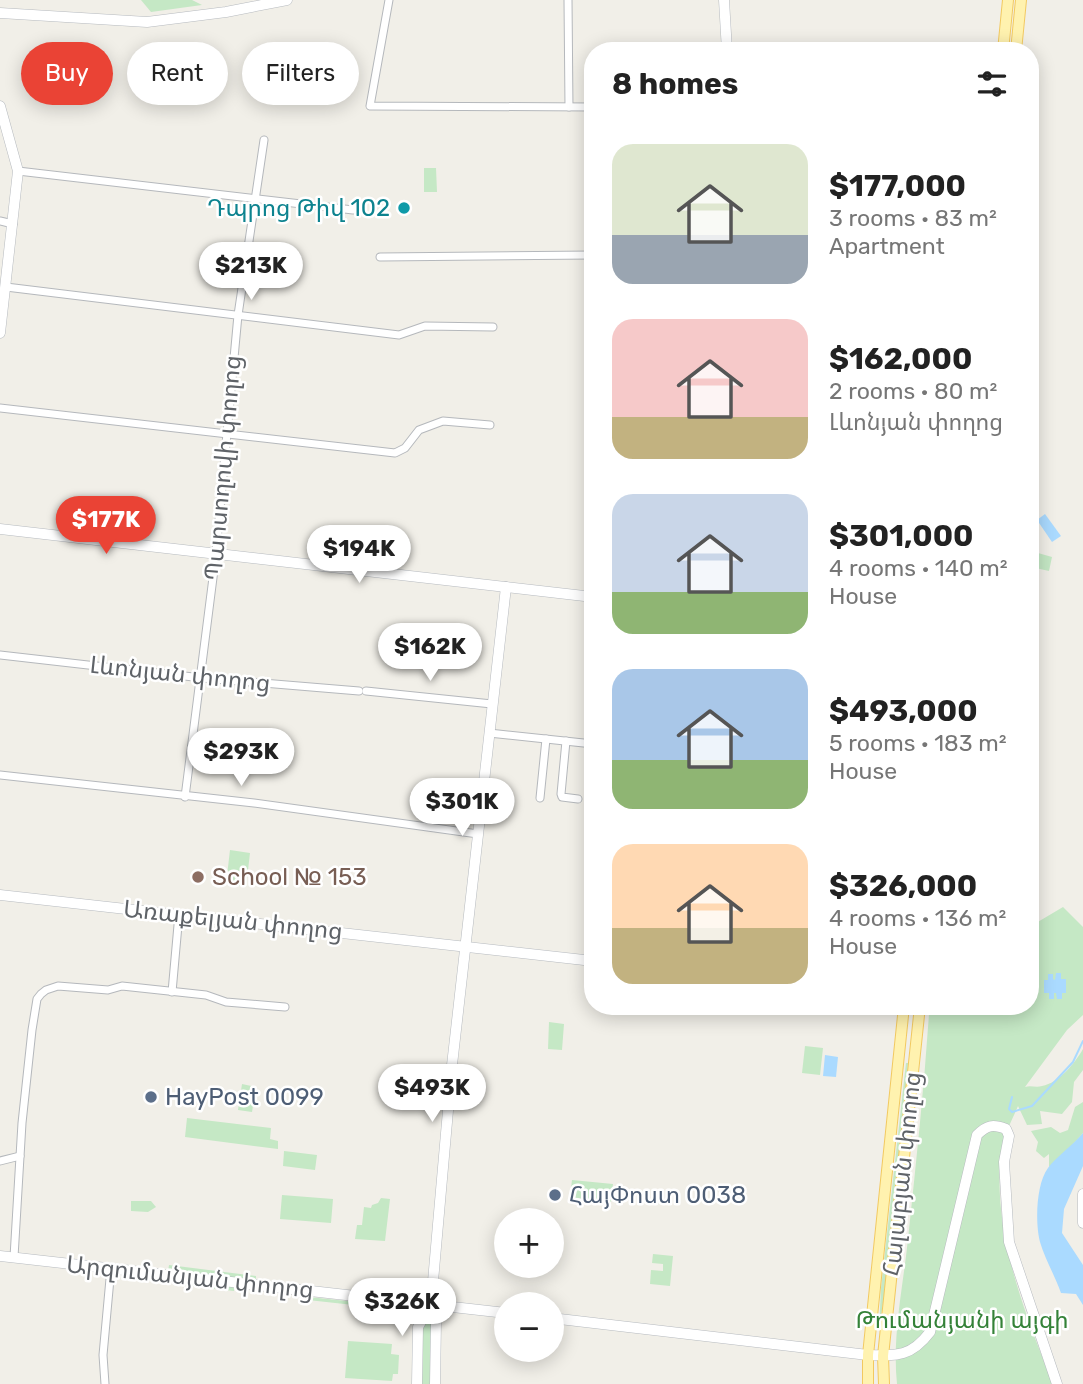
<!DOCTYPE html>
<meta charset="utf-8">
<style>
:root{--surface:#fff;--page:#f2f2f2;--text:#222;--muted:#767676;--accent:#ea4335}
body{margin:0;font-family:Rubik,"Noto Sans Armenian",sans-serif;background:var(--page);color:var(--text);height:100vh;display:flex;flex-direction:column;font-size:26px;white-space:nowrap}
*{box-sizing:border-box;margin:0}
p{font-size:23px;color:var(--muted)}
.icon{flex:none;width:38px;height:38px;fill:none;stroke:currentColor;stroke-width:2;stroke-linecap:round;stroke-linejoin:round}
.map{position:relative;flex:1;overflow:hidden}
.details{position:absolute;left:584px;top:42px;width:455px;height:973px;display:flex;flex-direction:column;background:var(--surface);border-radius:28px;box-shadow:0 4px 18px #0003}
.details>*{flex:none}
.top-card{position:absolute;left:21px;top:42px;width:458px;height:63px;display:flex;gap:14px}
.controls{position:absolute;left:494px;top:1208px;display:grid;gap:14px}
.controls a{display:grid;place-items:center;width:70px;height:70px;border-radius:50%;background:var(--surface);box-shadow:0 4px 18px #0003;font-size:35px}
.price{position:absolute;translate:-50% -60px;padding:0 16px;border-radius:24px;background:#fff;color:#222;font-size:23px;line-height:46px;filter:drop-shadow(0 2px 4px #0008)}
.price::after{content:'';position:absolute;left:50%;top:42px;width:21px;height:16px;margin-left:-10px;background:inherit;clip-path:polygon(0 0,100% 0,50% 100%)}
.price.selected{background:var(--accent);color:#fff}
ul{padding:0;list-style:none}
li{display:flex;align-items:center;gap:21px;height:175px;padding:0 28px}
li span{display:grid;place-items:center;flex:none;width:196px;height:140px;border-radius:21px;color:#555}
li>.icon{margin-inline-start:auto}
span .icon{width:84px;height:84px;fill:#fffc;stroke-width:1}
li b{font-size:30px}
h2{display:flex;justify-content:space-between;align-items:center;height:84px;padding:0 28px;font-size:30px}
.tag{padding:0 24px;border-radius:32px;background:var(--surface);box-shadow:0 4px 18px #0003;font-size:24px;line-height:63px}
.tag.selected{background:var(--accent);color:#fff}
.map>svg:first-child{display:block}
.green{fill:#c5e8c5}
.water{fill:#aadaff}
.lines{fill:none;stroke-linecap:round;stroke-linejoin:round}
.stream{stroke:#aadaff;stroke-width:2}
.street-casing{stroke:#b5b8bc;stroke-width:9}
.secondary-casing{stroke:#b6babf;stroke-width:11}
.primary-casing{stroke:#f2c960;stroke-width:12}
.street{stroke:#fff;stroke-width:7}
.secondary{stroke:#fff;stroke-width:10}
.primary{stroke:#fff2af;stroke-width:10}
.culture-dot{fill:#0f9aa8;stroke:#fff;stroke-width:2.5}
.education-dot{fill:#8d6e63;stroke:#fff;stroke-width:2.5}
.service-dot{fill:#5c6f8a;stroke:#fff;stroke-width:2.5}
.labels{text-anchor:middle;stroke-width:5;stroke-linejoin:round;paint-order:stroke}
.culture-label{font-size:24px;fill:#0d838f;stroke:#fff;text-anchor:end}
.street-label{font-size:24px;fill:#5f6368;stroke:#fff}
.education-label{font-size:24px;fill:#785e54;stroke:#fff;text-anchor:start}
.service-label{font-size:24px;fill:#4e5e75;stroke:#fff;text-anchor:start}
.park-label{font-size:24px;fill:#348238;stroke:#fff}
</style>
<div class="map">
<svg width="1083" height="1384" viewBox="0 0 1083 1384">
<rect width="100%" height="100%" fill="#f1efe8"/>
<g class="green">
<path d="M141,0H192L202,5L151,12Z"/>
<path d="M424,168H436L437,192H424Z"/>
<path d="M1031,551L1052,557L1049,571L1031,567Z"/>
<path d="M395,641L409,643L405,669L391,666Z"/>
<path d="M230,850L250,853L246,887L226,884Z"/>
<path d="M1063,907L1083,927V1015L1067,1030L1025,1087C1031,1085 1036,1088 1042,1086C1059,1083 1075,1063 1083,1049V1070L1074,1082L1072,1102L1062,1114L1040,1111L1042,1124L1027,1125L1018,1106C1012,1120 1003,1137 1001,1151C992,1232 1024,1311 1053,1384H897C892,1336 903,1287 908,1239C916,1164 924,1089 929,1014H931V1006H1031V926Z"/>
<path d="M549,1022L564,1024L562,1050L548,1049Z"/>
<path d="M805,1046L823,1048L820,1075L802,1073Z"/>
<path d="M906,1063H908L893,1232L879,1331L881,1288Z"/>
<path d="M242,1084L256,1087L252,1112L238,1110Z"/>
<path d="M1083,1102V1133L1069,1149L1049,1167V1154L1044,1158L1036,1151L1038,1142L1031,1131L1051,1127L1060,1133L1068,1130L1075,1107Z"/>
<path d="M187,1118L271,1128L270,1139L278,1141V1149L185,1137Z"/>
<path d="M284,1151L317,1155L315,1170L283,1166Z"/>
<path d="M572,1180L613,1184L611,1202L570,1197Z"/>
<path d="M282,1195L333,1199L331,1223L280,1219Z"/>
<path d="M381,1198L390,1199L385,1241L355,1239L357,1225H362L364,1207L371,1208L372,1205L378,1203Z"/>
<path d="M131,1201H151L156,1207L148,1212L131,1211Z"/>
<path d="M653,1254L673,1256L670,1286L650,1284L651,1270L663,1271V1264L652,1263Z"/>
<path d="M169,1265L256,1276V1282L168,1272Z"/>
<path d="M175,1278L234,1285V1291L174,1284Z"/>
<path d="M309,1297L413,1308L408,1311L308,1300Z"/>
<path d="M427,1318L432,1323L431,1384H421V1328Z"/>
<path d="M348,1341L392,1344L391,1354L399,1355L398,1374H393L392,1381L345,1378Z"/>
</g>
<g class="water">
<path d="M1045,514L1061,536L1052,542L1037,520Z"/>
<path d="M1056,973H1061V979H1066V993H1062V999H1057L1056,993H1054V999H1049V993H1044V980H1048V974H1053V979L1055,980Z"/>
<path d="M825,1055L838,1057L836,1077L823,1076Z"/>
<path d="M1083,1133V1166L1064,1209L1062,1233L1083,1265V1305L1076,1294L1061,1293C1055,1276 1045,1259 1040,1242C1035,1223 1036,1184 1048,1168C1055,1158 1073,1145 1083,1133Z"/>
</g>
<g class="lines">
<path class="stream" d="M1012,1097L1009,1109L1012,1112L1032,1106L1073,1062L1083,1041"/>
<g class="street-casing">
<g id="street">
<path d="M389,0L370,106L593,107"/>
<path d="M568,0L569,107"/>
<path d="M18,171L353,210"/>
<path d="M0,221L13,224"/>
<path d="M380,257L593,255"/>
<path d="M6,287L399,335L425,326L493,327"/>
<path d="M0,408L395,453L405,448L419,430L443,421L490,425"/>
<path d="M0,655L202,678L359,691"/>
<path d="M366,691L492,704"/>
<path d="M489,733L593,744"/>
<path d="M566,741L561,794L562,797L578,799"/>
<path d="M0,775L254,803L478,834"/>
<path d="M185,797L215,562L238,315L264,140"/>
<path d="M540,798L546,739"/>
<path d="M172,992L179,914"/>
<path d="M0,1161L20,1156"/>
<path d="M14,1257L22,1123L32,1030L37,999L41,994L46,990L58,986L108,990L122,986L206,995L226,1002L285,1007"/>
<path d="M105,1384L103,1355L111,1268"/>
</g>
</g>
<g class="secondary-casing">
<g id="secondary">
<path d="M724,0L727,51"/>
<path d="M0,13L147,22L226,12L287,0"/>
<path d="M0,106L18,171L0,333"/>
<path d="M0,529L593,597"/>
<path d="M0,895L593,961"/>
<path d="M1083,1194V1223"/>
<path d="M0,1256L506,1313"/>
<path d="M551,1318L868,1355C897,1356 911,1357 930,1332L977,1135C987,1125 993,1124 1006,1129L1009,1136L1004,1162L1009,1242L1057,1384"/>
<path d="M417,1384L418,1327L431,1304"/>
<path d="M435,1384L436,1322L431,1304L452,1065L506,587"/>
</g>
</g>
<g class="primary-casing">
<g id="primary">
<path d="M1003,51L1008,0"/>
<path d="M1016,51L1021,0"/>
<path d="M868,1384V1355L904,1006"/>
<path d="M884,1384L883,1356L920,1006"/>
</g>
</g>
<use href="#street" class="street"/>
<use href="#secondary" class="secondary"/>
<use href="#primary" class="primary"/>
</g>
<circle class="culture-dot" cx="404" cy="208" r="7"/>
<circle class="education-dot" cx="198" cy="877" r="7"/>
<g class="service-dot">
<circle cx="151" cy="1097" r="7"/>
<circle cx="555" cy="1195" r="7"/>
</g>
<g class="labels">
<g class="culture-label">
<text x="390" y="216">Դպրոց Թիվ 102</text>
</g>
<g class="street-label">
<text transform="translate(223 468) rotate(-85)" y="8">Պարսողովի փողոց</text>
<text transform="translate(180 674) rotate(6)" y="8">Լևոնյան փողոց</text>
<text transform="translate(233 920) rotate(6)" y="8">Առաքելյան փողոց</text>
<text transform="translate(902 1174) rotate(-84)" y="8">Հալաբյան փողոց</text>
<text transform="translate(190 1277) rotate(6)" y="8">Արզումանյան փողոց</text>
</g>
<g class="education-label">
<text x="212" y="885">School № 153</text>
</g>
<g class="service-label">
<text x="165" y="1105">HayPost 0099</text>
<text x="569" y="1203">ՀայՓոստ 0038</text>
</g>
<g class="park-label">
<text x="962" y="1328">Թումանյանի այգի</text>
</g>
</g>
</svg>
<div class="controls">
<a>+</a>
<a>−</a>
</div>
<b class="price" style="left:251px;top:302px">$213K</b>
<b class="price selected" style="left:106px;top:556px">$177K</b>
<b class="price" style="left:359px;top:585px">$194K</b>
<b class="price" style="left:430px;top:683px">$162K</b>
<b class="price" style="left:241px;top:788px">$293K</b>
<b class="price" style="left:462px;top:838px">$301K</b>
<b class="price" style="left:432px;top:1124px">$493K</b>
<b class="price" style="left:402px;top:1338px">$326K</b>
<div class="top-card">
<a class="tag selected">Buy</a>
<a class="tag">Rent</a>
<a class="tag">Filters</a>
</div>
<section class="details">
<h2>8 homes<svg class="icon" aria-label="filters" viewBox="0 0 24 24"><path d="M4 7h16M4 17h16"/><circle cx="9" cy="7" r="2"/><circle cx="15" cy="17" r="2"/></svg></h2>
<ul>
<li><span style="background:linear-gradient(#dfe7d0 65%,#9aa5b1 0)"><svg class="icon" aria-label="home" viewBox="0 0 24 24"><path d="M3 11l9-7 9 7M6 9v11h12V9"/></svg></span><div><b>$177,000</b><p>3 rooms · 83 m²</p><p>Apartment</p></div></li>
<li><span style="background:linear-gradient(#f6c9c9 70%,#c2b280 0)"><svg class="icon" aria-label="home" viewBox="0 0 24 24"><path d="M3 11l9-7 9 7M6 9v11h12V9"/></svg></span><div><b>$162,000</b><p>2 rooms · 80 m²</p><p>Լևոնյան փողոց</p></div></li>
<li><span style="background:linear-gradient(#c9d6e8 70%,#8fb573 0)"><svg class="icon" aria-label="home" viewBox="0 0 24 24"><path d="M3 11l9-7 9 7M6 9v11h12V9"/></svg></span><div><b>$301,000</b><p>4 rooms · 140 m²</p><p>House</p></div></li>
<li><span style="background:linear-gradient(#a9c7e8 65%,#8fb573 0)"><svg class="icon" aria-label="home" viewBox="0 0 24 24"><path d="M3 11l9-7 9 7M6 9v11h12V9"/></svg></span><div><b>$493,000</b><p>5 rooms · 183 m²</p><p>House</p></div></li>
<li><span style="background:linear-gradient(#ffd9b3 60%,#c2b280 0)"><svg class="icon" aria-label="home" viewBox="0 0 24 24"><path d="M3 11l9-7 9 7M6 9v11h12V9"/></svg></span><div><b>$326,000</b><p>4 rooms · 136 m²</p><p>House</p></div></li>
</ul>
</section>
</div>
